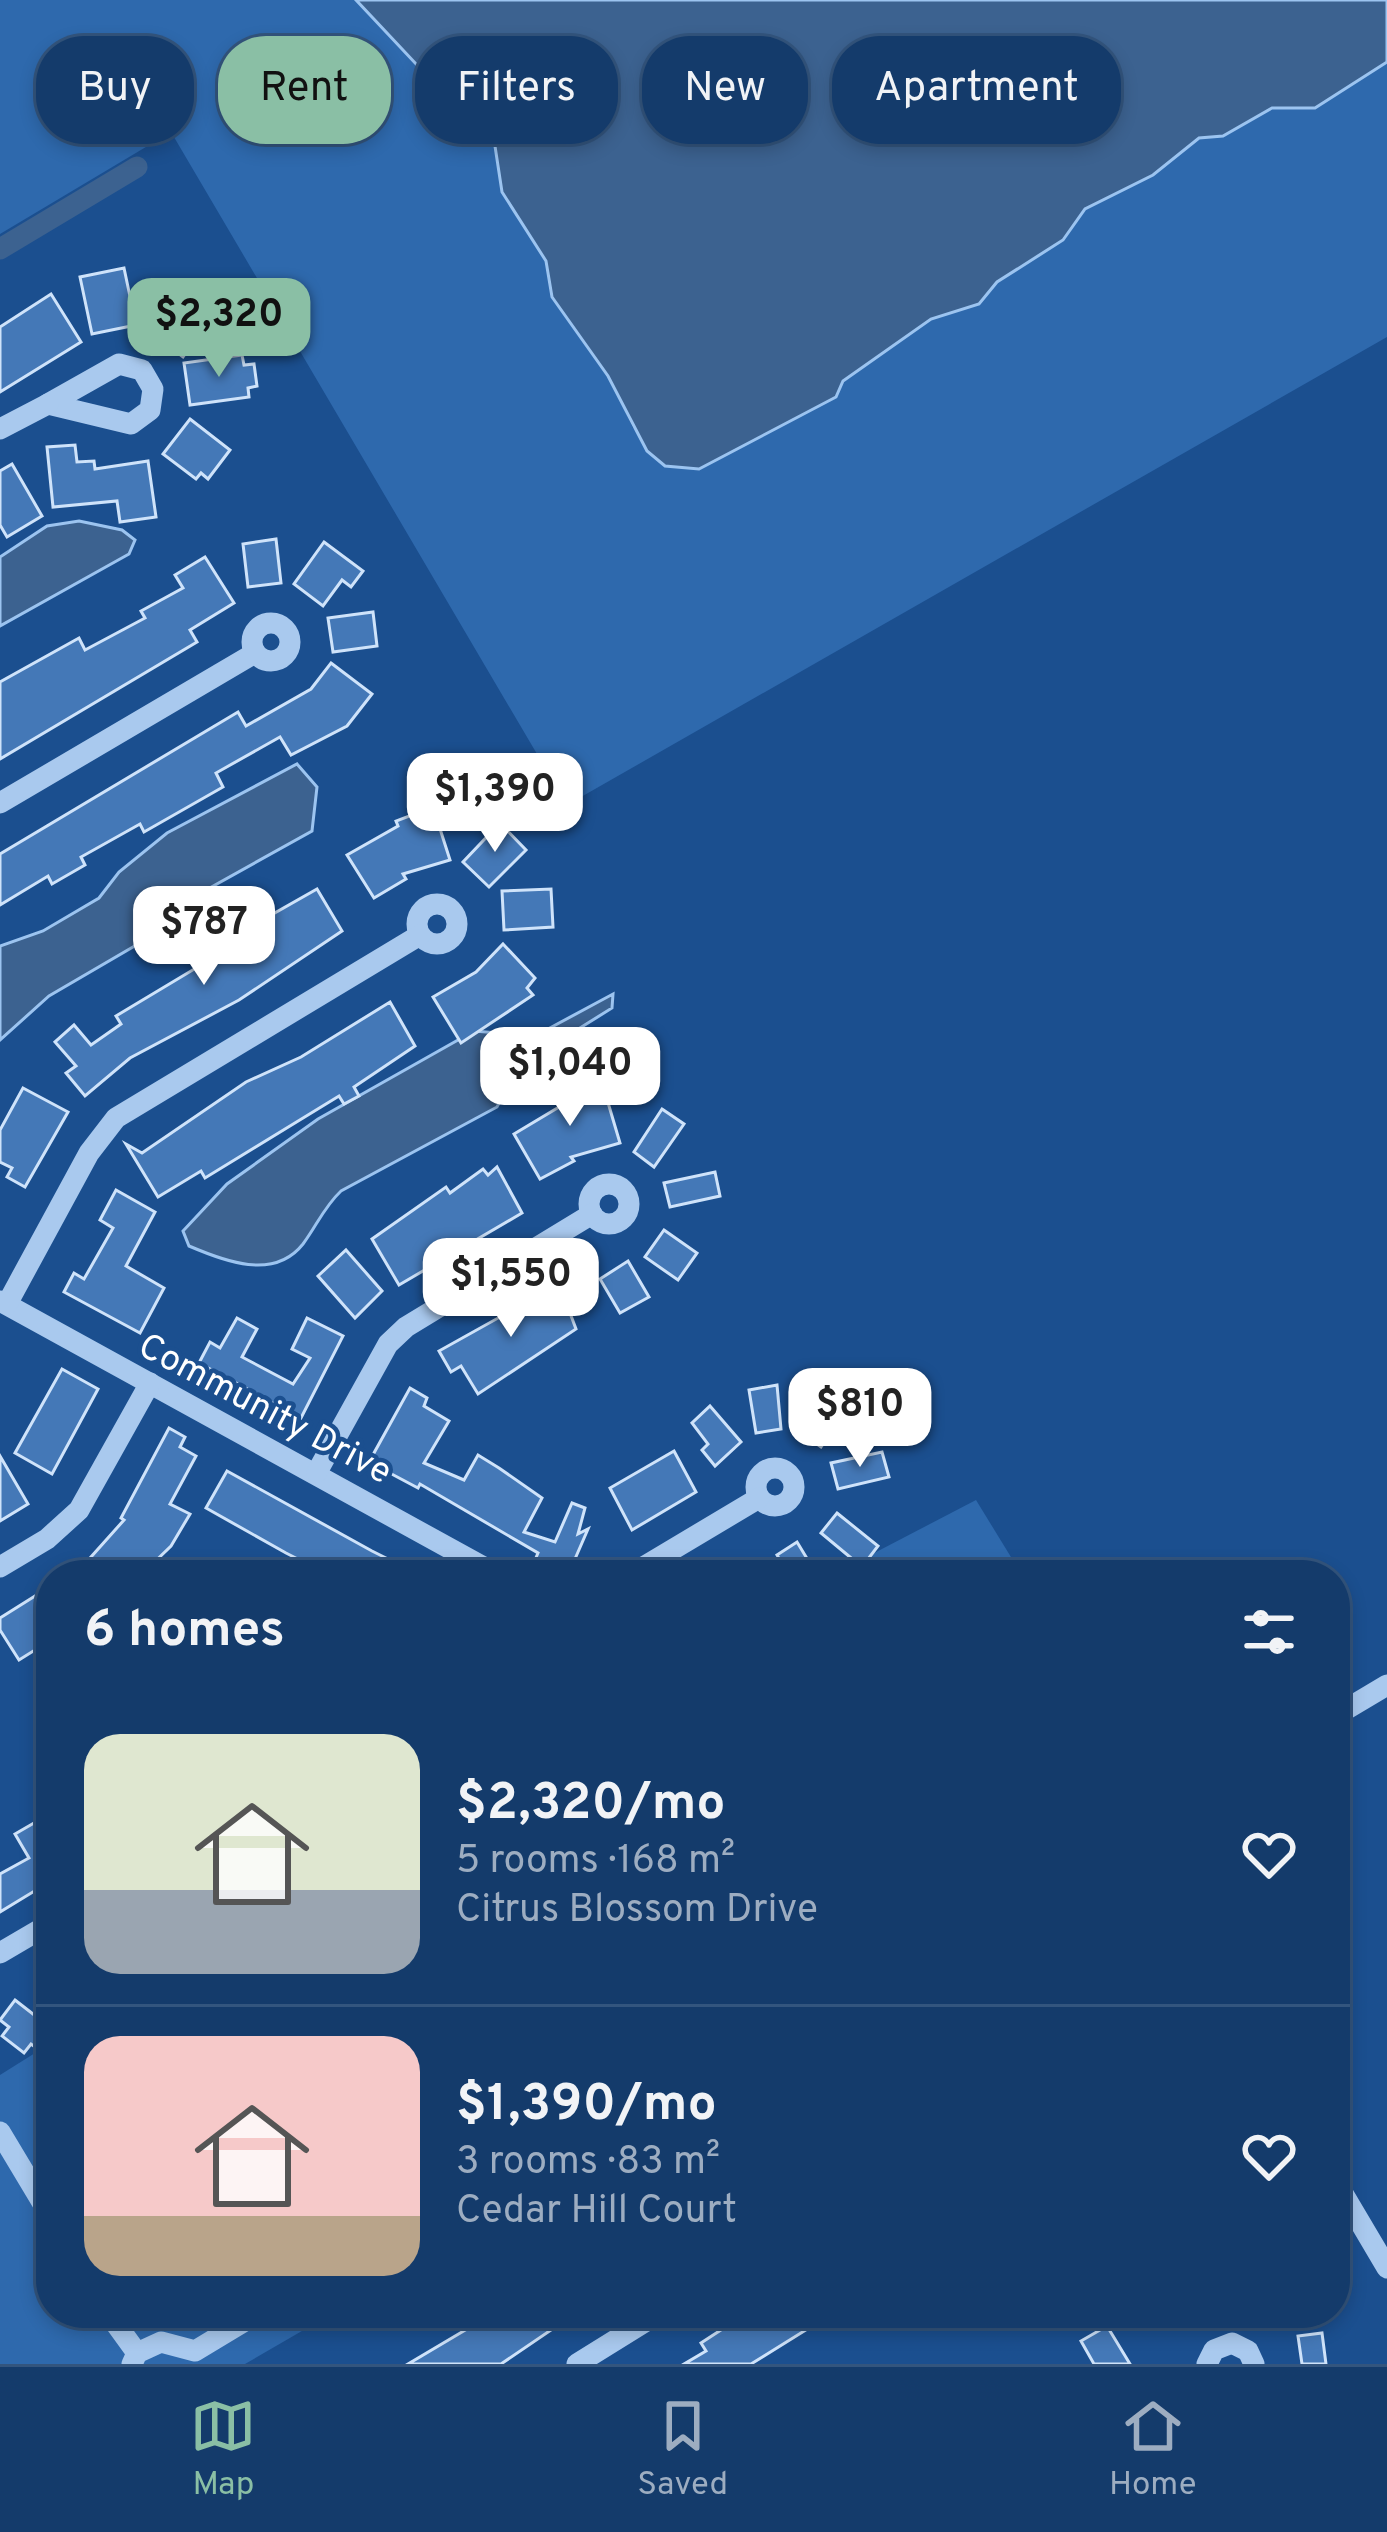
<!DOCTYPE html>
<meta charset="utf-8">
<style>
:root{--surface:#143b6b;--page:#1d4271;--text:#f1f3f6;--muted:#9dadc1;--line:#33557e;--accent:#8abfa5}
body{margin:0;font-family:Overpass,sans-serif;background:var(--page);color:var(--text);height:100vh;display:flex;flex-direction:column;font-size:45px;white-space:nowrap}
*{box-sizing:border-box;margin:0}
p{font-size:39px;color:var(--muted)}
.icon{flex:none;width:66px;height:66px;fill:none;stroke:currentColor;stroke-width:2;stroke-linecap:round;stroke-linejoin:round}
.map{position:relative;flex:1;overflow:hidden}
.sheet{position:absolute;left:36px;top:1560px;width:1314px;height:768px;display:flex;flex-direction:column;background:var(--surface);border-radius:48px;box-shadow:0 6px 18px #0003,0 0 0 3px var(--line)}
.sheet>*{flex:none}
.hud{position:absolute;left:36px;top:36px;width:1317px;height:108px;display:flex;gap:24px}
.price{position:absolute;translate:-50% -102px;padding:0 27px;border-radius:24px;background:#fff;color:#222;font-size:39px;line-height:78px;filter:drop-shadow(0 3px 6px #0008)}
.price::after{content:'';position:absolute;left:50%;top:72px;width:36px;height:27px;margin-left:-18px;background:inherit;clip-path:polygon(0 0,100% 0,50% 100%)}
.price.current{background:var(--accent);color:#111}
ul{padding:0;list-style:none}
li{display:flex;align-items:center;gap:36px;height:300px;padding:0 48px}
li+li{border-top:3px solid var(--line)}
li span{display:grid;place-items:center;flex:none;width:336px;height:240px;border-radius:36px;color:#555}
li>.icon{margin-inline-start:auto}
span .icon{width:144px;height:144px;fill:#fffc;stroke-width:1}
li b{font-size:51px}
h2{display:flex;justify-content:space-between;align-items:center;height:144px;padding:0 48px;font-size:51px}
.chip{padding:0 42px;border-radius:48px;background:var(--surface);box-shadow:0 6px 18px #0003,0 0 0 3px var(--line);font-size:42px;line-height:108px}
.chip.current{background:var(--accent);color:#111}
.menu{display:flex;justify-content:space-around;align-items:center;height:168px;border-top:3px solid var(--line);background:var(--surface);font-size:33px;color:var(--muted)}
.menu a{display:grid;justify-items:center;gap:6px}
.menu .current{color:var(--accent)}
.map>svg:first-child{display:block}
.green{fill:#2e69ad}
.water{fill:#3c6290;stroke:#9cc4f0;stroke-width:3}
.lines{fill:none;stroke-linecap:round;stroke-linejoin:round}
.canal{stroke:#3c6290;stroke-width:21}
.building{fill:#4478b7;stroke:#cfe3fa;stroke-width:3}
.minor{stroke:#a9c9ee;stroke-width:21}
.labels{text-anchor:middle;stroke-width:9;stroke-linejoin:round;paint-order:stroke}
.street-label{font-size:36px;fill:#fff;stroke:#1b4f8f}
</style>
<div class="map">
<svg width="1387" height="2364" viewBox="0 0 1387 2364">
<rect width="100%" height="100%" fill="#1b4f8f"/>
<g class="green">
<path d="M0,0H356L417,64L464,80L481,98L491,119L502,192L546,261L552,297L608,376L633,428L699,469L843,381L931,319L978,304L997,282L1063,240L1084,209L1153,175L1200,138L1223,136L1272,108H1315L1387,63V337L567,805L171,132L0,234Z"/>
<path d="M976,1500L1022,1575H832Z"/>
<path d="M51,2043V2313H333L245,2364H0V2075Z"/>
</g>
<g class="water">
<path d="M356,0H1387V62L1315,108H1272L1223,136L1199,138L1153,175L1085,209L1063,240L997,282L979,304L931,319L843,381L836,397L699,469L665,466L647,451L608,376L552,297L546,261L502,192L491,120L481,98L464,80L417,65Z"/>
<path d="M79,521L122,530L135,540L129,554L0,626V557L47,526Z"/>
<path d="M297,764L317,787L312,831L181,904L138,944L49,996L0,1040V946L43,931L99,898L119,872L167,833Z"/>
<path d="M613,994L612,1008L519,1066L497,1107L341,1191C324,1207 317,1225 303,1244C274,1281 224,1261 189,1246L183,1231L227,1184L318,1119L474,1031L535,1036Z"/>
</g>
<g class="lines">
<path class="canal" d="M0,249L137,167"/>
</g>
<g class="building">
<path d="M124,268L136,325L92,334L80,277Z"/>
<path d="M182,287L216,312L183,357L139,324L165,288L176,296Z"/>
<path d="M51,294L81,342L0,392V327Z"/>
<path d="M242,355L244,365L254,364L257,386L248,388L249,397L190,405L184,363Z"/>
<path d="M190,419L230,450L208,479L201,473L196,479L163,454Z"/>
<path d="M75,445L77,462L94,461L95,469L148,461L156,517L120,522L117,501L53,507L47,447Z"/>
<path d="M12,464L42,516L7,537L0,525V471Z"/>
<path d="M276,539L281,583L248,587L243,544Z"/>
<path d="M324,542L363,571L351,587L342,580L323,606L294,584Z"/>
<path d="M205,557L234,603L190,630L197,642L0,759V682L79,638L85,650L145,618L141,611L183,588L175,575Z"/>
<path d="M373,612L377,646L333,652L328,618Z"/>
<path d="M331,663L372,694L347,726L291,755L280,737L216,773L223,787L144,832L140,824L81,857L85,865L52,884L48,876L0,905V854L238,712L246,726L311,689Z"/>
<path d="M433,807L450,860L403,874L406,879L374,898L347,855L398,826L396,821Z"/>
<path d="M500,823L526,850L489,887L463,862Z"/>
<path d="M317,889L342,931L239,1000L130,1058L85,1096L66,1073L76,1066L55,1042L74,1025L91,1045L121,1024L116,1016L201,965L197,957Z"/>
<path d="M551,889L553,927L504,930L502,891Z"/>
<path d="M503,944L535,978L527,988L533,995L461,1043L433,997L476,972Z"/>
<path d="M390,1002L415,1046L354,1087L359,1096L344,1104L339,1096L205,1178L201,1171L158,1197L126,1144L142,1153L246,1082L301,1057Z"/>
<path d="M601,1079L620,1143L571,1157L574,1161L540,1179L514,1134L559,1107L555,1094Z"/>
<path d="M23,1088L68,1112L25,1187L7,1177L12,1168L0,1162V1130Z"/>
<path d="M662,1109L684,1124L654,1167L634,1152Z"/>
<path d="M497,1167L522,1213L399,1285L372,1239L446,1187L450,1193L483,1169L488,1175Z"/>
<path d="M715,1172L720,1196L670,1207L664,1183Z"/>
<path d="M116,1190L155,1212L126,1266L164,1288L140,1333L64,1292L74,1273L84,1279L113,1228L100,1220Z"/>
<path d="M664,1230L697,1253L678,1280L645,1257Z"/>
<path d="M346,1250L382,1291L355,1318L318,1276Z"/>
<path d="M628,1261L649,1297L620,1313L600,1279Z"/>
<path d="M559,1284L576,1329L478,1394L461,1366L451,1372L439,1351Z"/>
<path d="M237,1318L257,1329L242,1357L293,1384L310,1358L292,1349L307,1318L343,1336L301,1418L199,1363L210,1342L220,1348Z"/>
<path d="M62,1369L98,1389L52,1474L15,1453Z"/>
<path d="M777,1385L781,1429L756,1433L749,1390Z"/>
<path d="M410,1388L427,1398L424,1406L449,1421L424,1463L464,1480L478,1455L499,1468L542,1498L524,1532L555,1542L572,1503L585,1508L578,1534L588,1529L568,1575L535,1560L538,1553L420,1484L418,1488L369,1462Z"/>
<path d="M832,1391L851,1405L821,1447L801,1433Z"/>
<path d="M710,1406L741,1442L715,1466L702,1450L708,1444L692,1423Z"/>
<path d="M169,1428L185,1437L180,1447L196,1456L170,1504L190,1514L171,1546L141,1575H111L91,1557L124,1520L121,1518Z"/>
<path d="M674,1451L696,1492L632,1530L610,1488Z"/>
<path d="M882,1452L889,1477L838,1489L831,1463Z"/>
<path d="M0,1456L28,1504L0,1521Z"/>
<path d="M227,1471L372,1551L420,1575H329L286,1553L206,1508Z"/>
<path d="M837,1513L878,1546L862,1567L821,1533Z"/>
<path d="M797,1542L817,1575H789L777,1555Z"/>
<path d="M51,1586V1640L19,1660L0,1630V1618Z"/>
<path d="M34,1823L51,1851V1881L0,1912V1874L29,1858L15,1834Z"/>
<path d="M15,2000L51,2028V2043L43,2053L31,2044L24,2053L2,2036L9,2027L0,2020Z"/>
<path d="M494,2313H576L501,2364H408Z"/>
<path d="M747,2313H833L751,2364H684L706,2351L701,2343Z"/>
<path d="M1107,2326L1130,2364H1094L1081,2341Z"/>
<path d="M1322,2333L1326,2364H1302L1298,2336Z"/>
</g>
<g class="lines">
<g class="minor">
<path d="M119,364L142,370L153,389L150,410L131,424L48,404Z"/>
<path d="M0,429L48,404"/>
<circle cx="271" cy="642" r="19"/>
<path d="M0,803L255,653"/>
<circle cx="437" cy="924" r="20"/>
<circle cx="609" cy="1204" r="20"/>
<path d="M0,1301L498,1575"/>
<path d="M7,1304L89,1153L116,1118L420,935"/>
<circle cx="775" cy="1487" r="19"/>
<path d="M317,1472L388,1344L406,1327L592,1214"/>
<path d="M0,1567L47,1539L79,1510L150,1383"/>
<path d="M630,1575L759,1498"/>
<path d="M1335,1716L1387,1685"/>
<path d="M0,1953L51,1923"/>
<path d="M0,2132L51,2217"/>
<path d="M1335,2180L1387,2268"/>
<path d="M108,2313L137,2353"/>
<path d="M132,2364L137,2353L161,2342L195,2351L258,2313"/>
<path d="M577,2364L659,2313"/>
<path d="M1207,2364L1214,2350L1232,2343L1248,2351L1254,2364"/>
</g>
</g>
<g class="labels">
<g class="street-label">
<text transform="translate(266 1407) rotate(28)" y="13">Community Drive</text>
</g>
</g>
</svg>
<b class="price current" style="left:219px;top:380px">$2,320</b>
<b class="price" style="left:495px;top:855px">$1,390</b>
<b class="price" style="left:204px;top:988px">$787</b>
<b class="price" style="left:570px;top:1129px">$1,040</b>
<b class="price" style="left:511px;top:1340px">$1,550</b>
<b class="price" style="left:860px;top:1470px">$810</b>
<div class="hud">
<a class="chip">Buy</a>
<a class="chip current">Rent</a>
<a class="chip">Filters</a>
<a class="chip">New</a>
<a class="chip">Apartment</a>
</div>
<section class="sheet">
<h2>6 homes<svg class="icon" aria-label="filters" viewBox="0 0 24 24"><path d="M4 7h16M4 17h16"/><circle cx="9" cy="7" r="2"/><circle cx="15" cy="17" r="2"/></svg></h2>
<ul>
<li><span style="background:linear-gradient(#dfe7d0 65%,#9aa5b1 0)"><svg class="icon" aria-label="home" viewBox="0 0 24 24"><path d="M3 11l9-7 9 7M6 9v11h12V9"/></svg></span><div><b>$2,320/mo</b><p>5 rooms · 168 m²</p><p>Citrus Blossom Drive</p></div><svg class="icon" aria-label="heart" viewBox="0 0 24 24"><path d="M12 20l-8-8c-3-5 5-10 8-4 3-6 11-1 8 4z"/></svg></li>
<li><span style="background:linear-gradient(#f6c9c9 75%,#b9a48a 0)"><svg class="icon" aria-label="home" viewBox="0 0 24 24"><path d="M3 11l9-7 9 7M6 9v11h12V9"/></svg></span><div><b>$1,390/mo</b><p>3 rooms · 83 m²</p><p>Cedar Hill Court</p></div><svg class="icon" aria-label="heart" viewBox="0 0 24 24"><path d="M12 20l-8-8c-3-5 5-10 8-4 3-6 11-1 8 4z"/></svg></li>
</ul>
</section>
</div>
<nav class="menu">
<a class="current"><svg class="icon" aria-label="map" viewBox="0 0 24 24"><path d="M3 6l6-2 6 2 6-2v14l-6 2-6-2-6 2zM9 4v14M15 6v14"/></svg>Map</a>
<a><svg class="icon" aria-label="saved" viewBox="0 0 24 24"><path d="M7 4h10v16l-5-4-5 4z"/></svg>Saved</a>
<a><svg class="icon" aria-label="home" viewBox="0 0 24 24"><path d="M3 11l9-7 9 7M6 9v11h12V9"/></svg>Home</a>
</nav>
